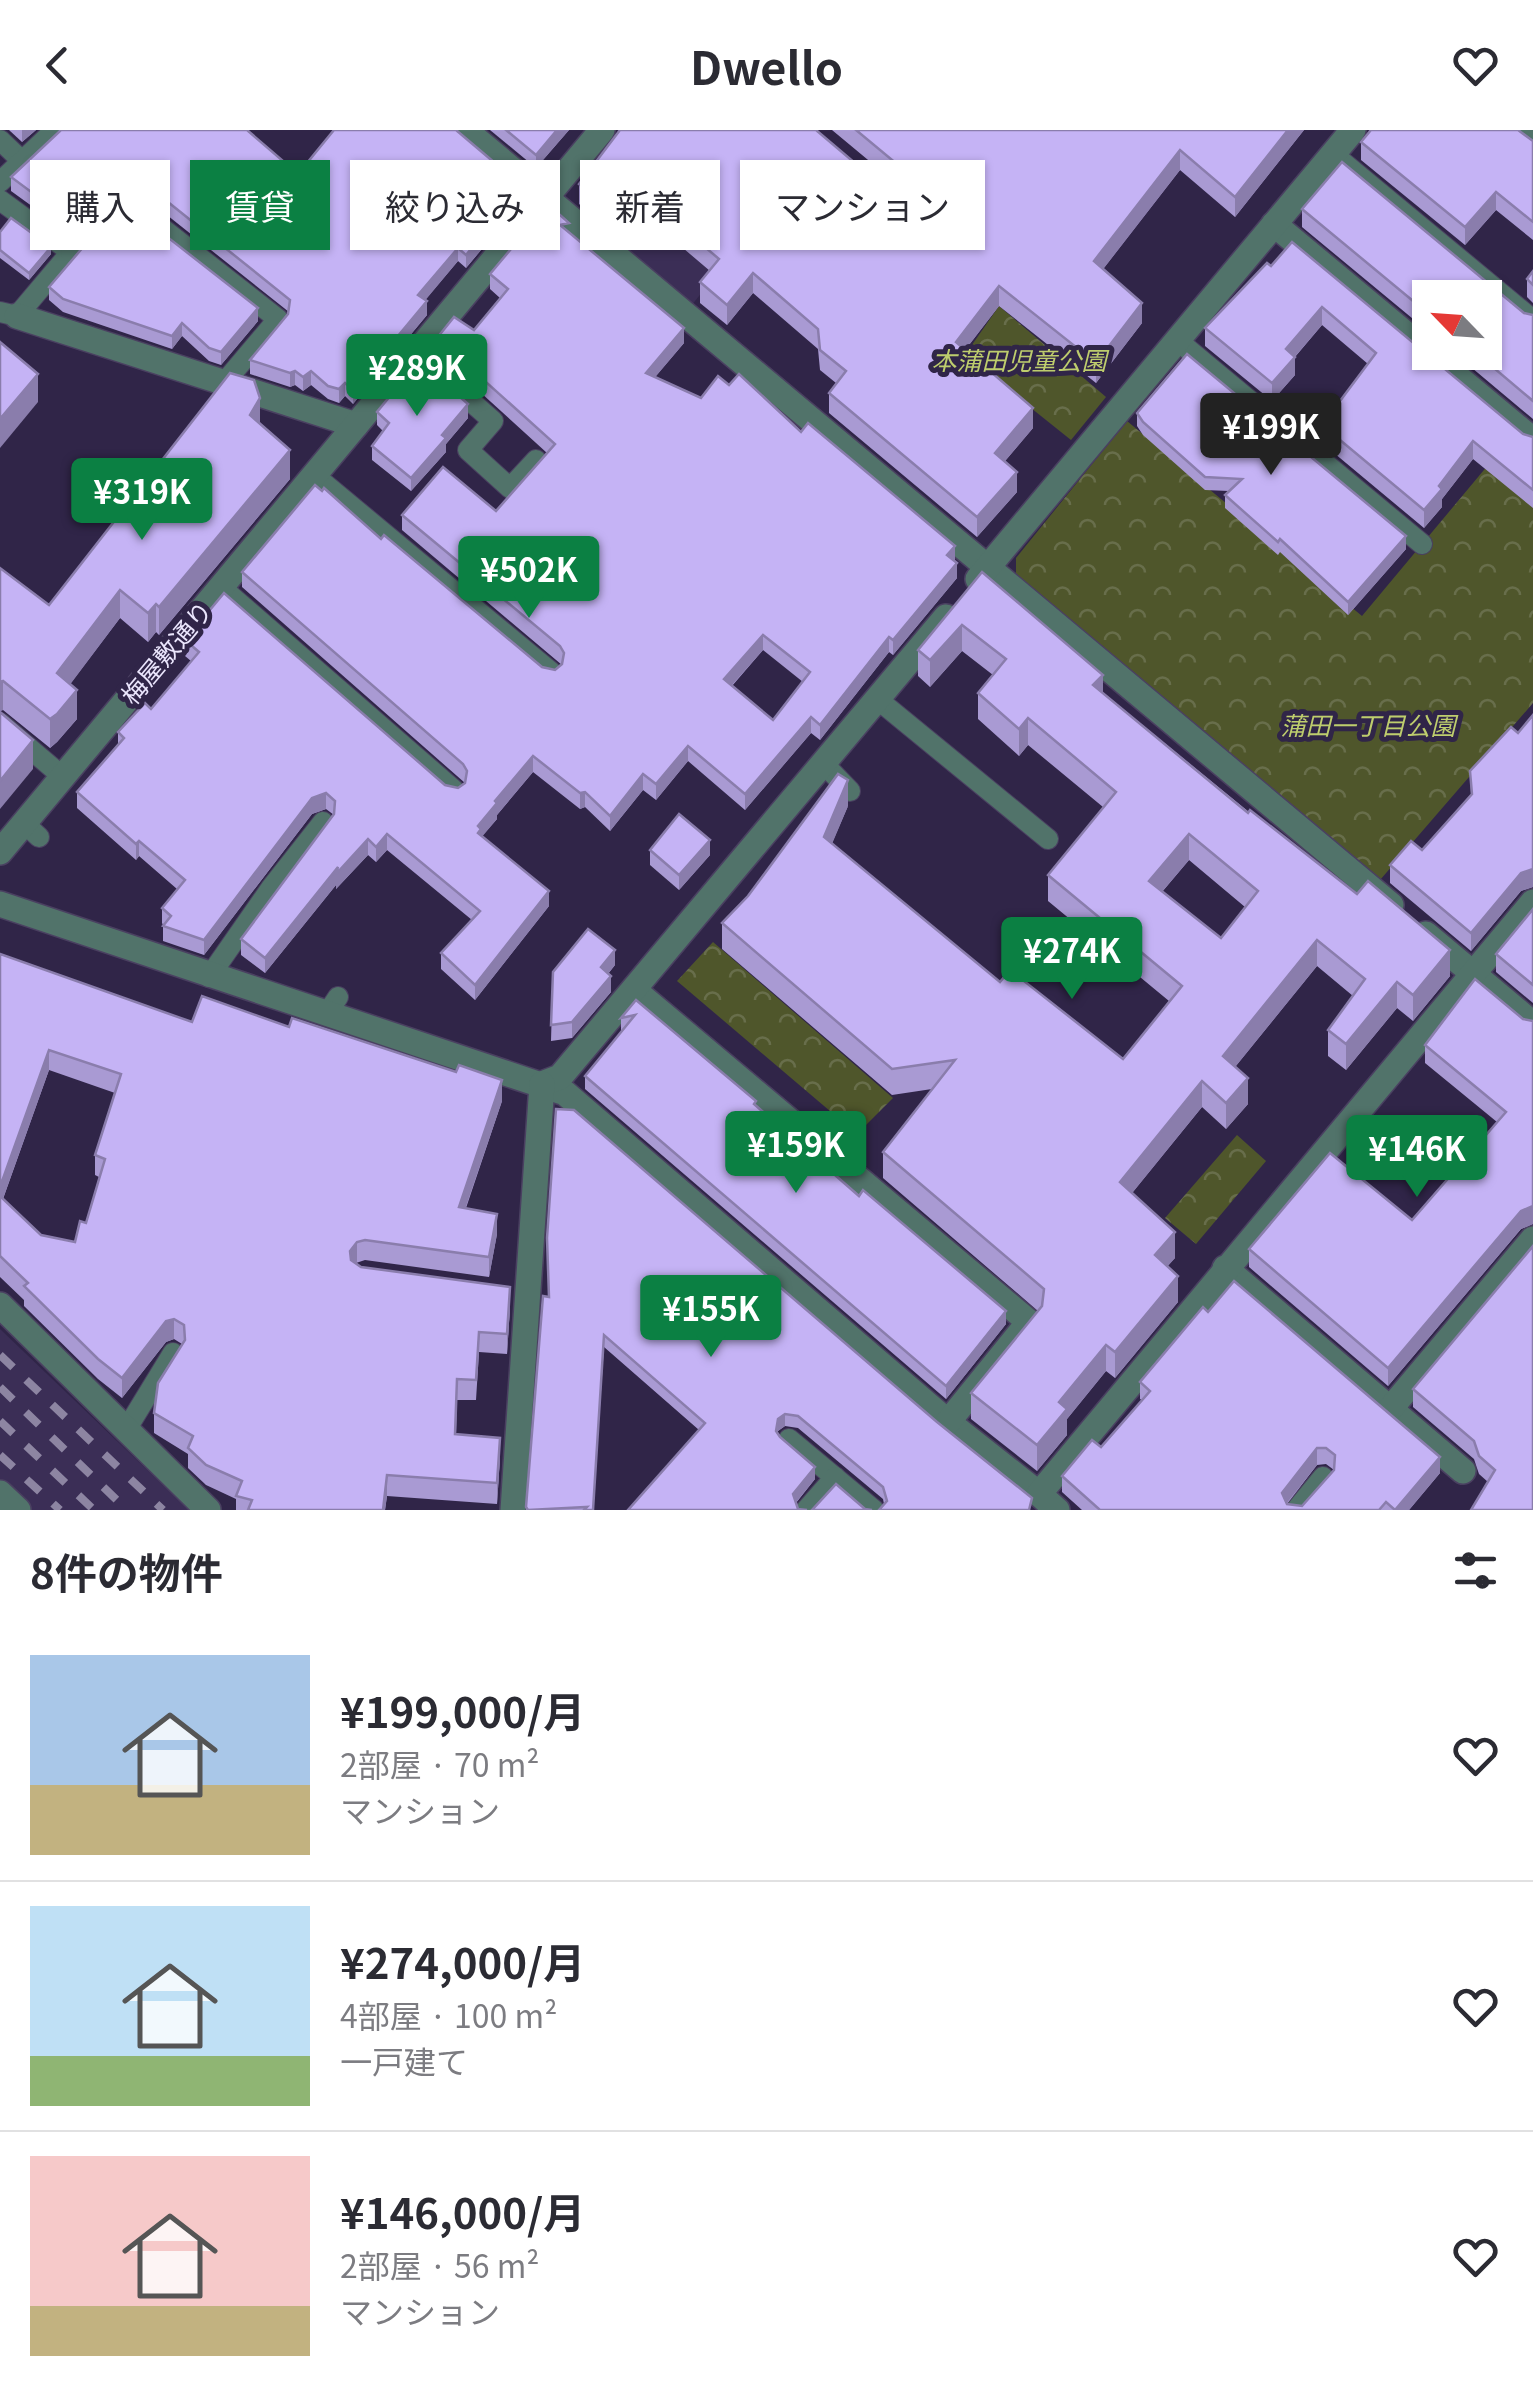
<!DOCTYPE html>
<html lang="ja">
<meta charset="utf-8">
<style>
:root{--surface:#fff;--page:#f7f7f7;--text:#2b2b33;--muted:#7c7c81;--line:#e1e1e2;--accent:#0b8043}
body{margin:0;font-family:Georgia,"Noto Sans JP",serif;background:var(--page);color:var(--text);height:100vh;display:flex;flex-direction:column;font-size:38px;white-space:nowrap}
*{box-sizing:border-box;margin:0}
p{font-size:32px;color:var(--muted)}
.icon{flex:none;width:55px;height:55px;fill:none;stroke:currentColor;stroke-width:2;stroke-linecap:round;stroke-linejoin:round}
.map{position:relative;height:1380px;overflow:hidden}
.sheet{display:flex;flex-direction:column;background:var(--surface);flex:1}
.sheet>*{flex:none}
.banner{position:absolute;left:30px;top:30px;width:1000px;height:90px;display:flex;gap:20px}
.needle{width:65px;rotate:295deg}
.buttons{position:absolute;left:1412px;top:150px;display:grid;gap:20px}
.buttons a{display:grid;place-items:center;width:90px;height:90px;border-radius:0px;background:var(--surface);box-shadow:0 2px 8px #0004;font-size:50px}
.price{position:absolute;translate:-50% -85px;padding:0 22px;border-radius:10px;background:var(--accent);color:#fff;font-size:32px;line-height:65px;filter:drop-shadow(0 2px 5px #0008)}
.price::after{content:'';position:absolute;left:50%;top:60px;width:30px;height:22px;margin-left:-15px;background:inherit;clip-path:polygon(0 0,100% 0,50% 100%)}
.price.on{background:#222;color:#fff}
ul{padding:0;list-style:none}
li{display:flex;align-items:center;gap:30px;height:250px;padding:0 30px}
li+li{border-top:2px solid var(--line)}
li span{display:grid;place-items:center;flex:none;width:280px;height:200px;border-radius:0px;color:#555}
li>.icon{margin-inline-start:auto}
span .icon{width:120px;height:120px;fill:#fffc;stroke-width:1}
li b{font-size:42px}
h2{display:flex;justify-content:space-between;align-items:center;height:120px;padding:0 30px;font-size:42px}
.chip{padding:0 35px;border-radius:0px;background:var(--surface);box-shadow:0 2px 8px #0004;font-size:35px;line-height:90px}
.chip.on{background:var(--accent);color:#fff}
header{display:flex;justify-content:space-between;align-items:center;height:130px;padding:0 30px;background:var(--surface);font-size:45px;font-weight:700}
.map>svg:first-child{display:block}
.built{fill:#3b2e56}
.forest{fill:url(#forest-crowns)}
.lines{fill:none;stroke-linecap:round;stroke-linejoin:round}
.service-casing{stroke:#4a4061;stroke-width:22}
.minor-casing{stroke:#4a4061;stroke-width:28}
.service{stroke:#51736a;stroke-width:20}
.minor{stroke:#51736a;stroke-width:25}
.rail{stroke:#8d85a2;stroke-width:8;stroke-dasharray:18 18;stroke-linecap:butt}
.wall{fill:#a99ad3;fill-rule:evenodd}
.shaded-wall{fill:#8a7dac}
.building{fill:#c5b3f5;stroke:#8a7dac;stroke-width:2.5;fill-rule:evenodd}
.labels{text-anchor:middle;stroke-width:10;stroke-linejoin:round;paint-order:stroke}
.park-label{font-size:25px;font-style:italic;fill:#becd6d;stroke:#302548}
.street-label{font-size:25px;fill:#ebe6fd;stroke:#302548}
</style>
<header><svg class="icon" aria-label="back" viewBox="0 0 24 24"><path d="M15 5l-7 7 7 7"/></svg>Dwello<svg class="icon" aria-label="heart" viewBox="0 0 24 24"><path d="M12 20l-8-8c-3-5 5-10 8-4 3-6 11-1 8 4z"/></svg></header>
<div class="map">
<svg width="1533" height="1380" viewBox="0 0 1533 1380">
<defs>
<pattern id="forest-crowns" width="20" height="18" patternUnits="userSpaceOnUse" patternTransform="scale(2.5)"><rect width="20" height="18" fill="#4f562b"/><path d="M2 6a3 3 0 1 1 6 0M12 15a3 3 0 1 1 6 0" fill="none" stroke="#686e4b"/></pattern>
</defs>
<rect width="100%" height="100%" fill="#302548"/>
<g class="built">
<path d="M718,29L711,151L691,176L616,112L668,50Z"/>
<path d="M0,1199L189,1380H30L0,1351Z"/>
</g>
<g class="forest">
<path d="M999,176L1106,267L1071,310L965,225Z"/>
<path d="M1127,291L1362,486L1519,298L1533,310V573L1380,750L1016,445V428Z"/>
<path d="M713,812L893,968L857,1004L677,851Z"/>
<path d="M1237,1005L1266,1031L1196,1114L1165,1088Z"/>
</g>
<g class="lines">
<g class="service-casing">
<g id="service">
<path d="M1518,0L1533,13"/>
<path d="M0,10L22,31"/>
<path d="M1333,24L1533,190"/>
<path d="M0,52L55,0"/>
<path d="M0,70L71,122L17,186L0,182"/>
<path d="M71,122L115,72L135,77L278,189L224,253"/>
<path d="M1177,210L1422,414"/>
<path d="M416,223L493,291L468,320L510,358L536,330"/>
<path d="M314,345L551,542"/>
<path d="M222,458L454,660"/>
<path d="M876,568L1048,709"/>
<path d="M0,593L63,647"/>
<path d="M822,632L850,661"/>
<path d="M24,693L39,707"/>
<path d="M209,847L271,758L323,692"/>
<path d="M326,885L338,867"/>
<path d="M126,1300L173,1223"/>
<path d="M789,1309L874,1380"/>
<path d="M806,1380L835,1347"/>
<path d="M1296,1380L1323,1347"/>
</g>
</g>
<g class="minor-casing">
<g id="minor">
<path d="M465,0L1391,775"/>
<path d="M1274,94L1533,310"/>
<path d="M17,186L356,295"/>
<path d="M978,449L1353,0"/>
<path d="M0,722L602,0"/>
<path d="M0,774L565,963L948,1292L1039,1364"/>
<path d="M1426,804L1533,894"/>
<path d="M634,860L1029,1192L948,1292"/>
<path d="M542,954L560,947L946,487"/>
<path d="M1225,1138L1463,1341"/>
<path d="M0,1175L208,1380"/>
<path d="M1391,1278L1533,1109"/>
<path d="M0,1363L18,1380"/>
<path d="M513,1380L542,954"/>
<path d="M1057,1380L1039,1364L1533,772"/>
</g>
</g>
<use href="#service" class="service"/>
<use href="#minor" class="minor"/>
<g class="rail">
<path d="M0,1225L163,1380"/>
<path d="M0,1257L127,1380"/>
<path d="M0,1291L94,1380"/>
<path d="M0,1325L60,1380"/>
</g>
</g>
<g class="wall">
<path d="M9,0H36L22,12Z"/>
<path d="M490,0H569L536,38Z"/>
<path d="M620,0L922,88L933,84L832,0H1304L1235,87L1180,40L1103,139L1142,193L1096,253L999,176L965,220L1033,298L1005,331L1017,362L977,407L829,283V263L836,253L820,240L818,219L753,163L727,195L700,173V152L710,141L630,73L608,99L579,74V54Z"/>
<path d="M1533,11V110L1496,80L1465,115L1361,30V12Z"/>
<path d="M298,44L515,62L517,77L466,138L458,131L425,170L427,185L353,274L345,266L339,273L328,269L311,255L303,261L295,255L290,257L250,244V230L288,184L289,182L143,66L110,59L69,103L11,61V47Z"/>
<path d="M1302,79L1524,183L1533,185V289L1453,222H1485L1430,168V203L1302,97Z"/>
<path d="M0,102L51,124L29,150L0,128Z"/>
<path d="M569,103L684,213L655,247L701,268L729,255L801,302L955,431L957,448L893,525L889,522L820,610L811,603L745,680L688,631L656,670L643,660L610,701L585,677L580,679L533,642L497,685V689L482,706L549,776L475,870L441,839V823L472,790L387,720L376,732L368,725L336,759V755L265,843L241,825V809L334,685L326,679L312,684L204,825L163,811V795L162,793V778L177,759L139,726L136,730L77,678V662L118,614V602L151,579L191,531L185,526V510L445,655L458,658L465,653L242,457V442L381,409L542,537L555,540L562,535L402,400V385L496,381L547,323L437,223V208L474,200L500,168L490,159V144ZM763,520L803,552L773,590L732,556Z"/>
<path d="M1267,133L1523,304L1533,307V378L1473,329L1442,369V377L1424,398L1322,313V295L1368,234L1322,195L1295,227V245L1272,271L1205,216V198Z"/>
<path d="M1533,141V173L1527,167V149Z"/>
<path d="M49,157L258,191L221,235L209,231L182,206L172,219L63,182L49,170Z"/>
<path d="M377,282L468,288L446,314V322L411,361L372,330V316L383,301L377,295Z"/>
<path d="M1137,283L1406,419L1348,485L1280,422L1278,425L1225,378V365L1229,361L1205,360L1143,305L1137,296Z"/>
<path d="M260,294L290,349L159,505L156,502L148,512L120,488L70,554L77,589L57,612L50,618L3,580L0,581V438L49,475Z"/>
<path d="M982,442L1103,563L1450,846L1413,891L1397,878L1346,940L1328,926V900L1353,866L1317,836L1235,937L1248,974L1226,999L1202,977L1132,1063L1175,1128L1167,1136L1178,1172L1115,1248L1106,1241L1067,1289V1305L1037,1341L971,1289V1263L1038,1181L883,1048V1022L932,959L892,965L722,819V793L848,676L832,713L1000,852L1123,929L1169,871L1048,771V745L1103,677L1028,615L1019,626L978,589V563L993,545L962,521L930,557L918,546V520ZM1189,730L1245,777L1221,808L1162,762Z"/>
<path d="M1533,585V757L1521,761L1471,821L1390,753V735L1422,720L1471,665L1470,641L1518,603Z"/>
<path d="M650,720L710,725L679,760L650,735Z"/>
<path d="M1533,779V873L1496,842V824Z"/>
<path d="M0,824L192,892L289,897L502,971L466,1078L497,1104L489,1147L365,1130L356,1133L361,1137L510,1178L507,1224L479,1222L476,1270H457L456,1304L500,1328L497,1374L387,1366L385,1380H236V1369L206,1355L188,1338V1324L154,1303V1283L182,1214L174,1209L166,1212L122,1268L98,1249L24,1176V1170L0,1147ZM49,940L115,963L95,1025V1045L99,1047L86,1093L75,1112L41,1105L3,1069Z"/>
<path d="M615,835L608,844L611,862L572,908L551,911L553,842Z"/>
<path d="M636,870L1006,1194L946,1269L585,959V946L623,900L621,901V888Z"/>
<path d="M1523,889L1533,891V1094L1521,1099L1388,1256L1249,1137V1119L1412,1090L1497,992L1425,933V915Z"/>
<path d="M1533,1116V1380L1488,1352L1479,1344L1474,1329L1413,1277V1259Z"/>
<path d="M543,1166L937,1292L884,1374L883,1369L798,1298L785,1296L778,1301V1303L815,1349L796,1373L628,1380L699,1300L604,1217L593,1380H526Z"/>
<path d="M1140,1252L1440,1343L1409,1380H1082L1062,1362V1346L1101,1317L1142,1270L1140,1269ZM1326,1334L1334,1340L1302,1376L1287,1374L1317,1335Z"/>
</g>
<g class="shaded-wall">
<path d="M22,0H36L22,12Z"/>
<path d="M557,0H569L536,38V25Z"/>
<path d="M1288,0H1304L1235,87V67Z"/>
<path d="M1180,20V40L1094,151V131Z"/>
<path d="M110,46V59L69,103V90Z"/>
<path d="M630,53V73L608,99V79Z"/>
<path d="M1496,62V80L1465,115V97Z"/>
<path d="M517,63V77L466,138V125Z"/>
<path d="M51,117V124L29,150V143Z"/>
<path d="M458,118V131L418,179V165Z"/>
<path d="M753,143V163L727,195V175Z"/>
<path d="M999,156V176L956,232V212Z"/>
<path d="M427,171V185L353,274V260Z"/>
<path d="M1142,173V193L1096,253V233Z"/>
<path d="M1322,177V195L1286,237V219Z"/>
<path d="M258,178V191L221,235V222Z"/>
<path d="M182,193V206L172,219V206Z"/>
<path d="M684,198V213L646,258V243Z"/>
<path d="M1295,227V245L1272,271V253Z"/>
<path d="M295,241V255L290,257V243Z"/>
<path d="M311,241V255L303,261V247Z"/>
<path d="M38,244V272L0,318V289Z"/>
<path d="M345,253V266L339,273V259Z"/>
<path d="M260,268V297L250,285Z"/>
<path d="M468,274V288L446,314V322L411,361V348L442,305Z"/>
<path d="M1033,278V298L995,343V323Z"/>
<path d="M1473,311V329L1442,369V377L1424,398V380L1439,356Z"/>
<path d="M290,320V349L159,505V477Z"/>
<path d="M1017,342V362L977,407V387Z"/>
<path d="M1406,406V419L1348,485V472Z"/>
<path d="M955,416V432L947,425Z"/>
<path d="M957,433V448L893,525V510Z"/>
<path d="M120,460V488L57,572V543Z"/>
<path d="M156,474V502L148,512V483Z"/>
<path d="M962,495V521L930,557V530Z"/>
<path d="M763,505V520L724,564V549Z"/>
<path d="M889,507V522L820,610V595Z"/>
<path d="M1103,545V571L1093,555Z"/>
<path d="M3,551V580L0,581V552Z"/>
<path d="M77,560V589L57,612L50,618V589Z"/>
<path d="M811,587V603L745,680V664Z"/>
<path d="M1028,588V615L1019,626V599Z"/>
<path d="M33,610V639L0,679V651Z"/>
<path d="M688,616V631L656,670V654Z"/>
<path d="M533,626V642L497,685V689L481,708L478,718V696L495,671Z"/>
<path d="M643,644V660L610,701V686Z"/>
<path d="M848,650V676L824,733V707Z"/>
<path d="M585,662V677L580,679V663Z"/>
<path d="M326,663V679L312,684L204,825V810L312,668Z"/>
<path d="M387,704V720L376,732V717Z"/>
<path d="M1189,704V730L1149,777V751Z"/>
<path d="M368,709V725L336,759V755L265,843V828L338,737Z"/>
<path d="M710,710V725L679,760V745Z"/>
<path d="M139,711V726L136,730V714Z"/>
<path d="M1533,739V757L1521,761L1471,821V803L1521,743Z"/>
<path d="M549,761V776L475,870V855Z"/>
<path d="M1317,810V836L1223,952V926Z"/>
<path d="M615,820V835L601,852V837Z"/>
<path d="M1450,820V846L1413,891V865Z"/>
<path d="M611,846V862L572,908V892Z"/>
<path d="M1397,852V878L1346,940V914Z"/>
<path d="M49,920V940L0,1077V1057Z"/>
<path d="M1248,948V974L1226,999V973Z"/>
<path d="M502,950V971L459,1097V1077Z"/>
<path d="M1202,951V977L1120,1078V1052Z"/>
<path d="M1533,1076V1094L1521,1099L1388,1256V1238L1521,1081Z"/>
<path d="M497,1084V1104L489,1147V1127Z"/>
<path d="M1175,1102V1128L1155,1151V1125Z"/>
<path d="M357,1112V1132L350,1141V1121Z"/>
<path d="M1178,1146V1172L1115,1248V1222Z"/>
<path d="M510,1157V1178L507,1224V1204Z"/>
<path d="M1006,1181V1194L946,1269V1256Z"/>
<path d="M174,1189V1209L166,1212L122,1268V1248L166,1191Z"/>
<path d="M1106,1215V1241L1067,1289V1305L1037,1341V1315L1059,1272Z"/>
<path d="M785,1284V1296L778,1301L776,1313L778,1289Z"/>
<path d="M500,1308V1328L497,1374V1353Z"/>
<path d="M1317,1318V1335L1282,1379V1363Z"/>
<path d="M1440,1327V1343L1409,1380H1395Z"/>
<path d="M815,1337V1349L793,1376V1364Z"/>
<path d="M387,1345V1366L385,1380H383Z"/>
</g>
<g class="building">
<path d="M61,0H247L298,44L334,0H456L515,50L509,57L517,63L466,125L458,118L418,165L427,171L353,260L345,253L339,259L328,256L311,241L303,247L295,241L290,243L250,230L288,184L290,170L143,52L110,46L69,90L11,47Z"/>
<path d="M506,0H557L536,25Z"/>
<path d="M620,0H816L915,84L922,88L934,84L938,75L933,64L856,0H1288L1235,67L1180,20L1094,131L1142,173L1096,233L999,156L956,212L1033,278L995,323L1017,342L977,387L829,263L846,241L820,220L818,199L753,143L727,175L700,152L719,129L630,53L608,79L579,54Z"/>
<path d="M1371,0H1518L1533,11V92L1496,62L1465,97L1361,12Z"/>
<path d="M1342,32L1524,183L1533,185V271L1475,222H1485V168H1430V185L1302,79Z"/>
<path d="M120,74L129,77L258,178L221,222L209,218L182,193L172,206L63,169L49,157Z"/>
<path d="M542,82L554,91L559,84L569,93L560,95L684,198L646,243L701,268L718,246L729,255L739,244L801,302L808,293L955,416L947,425L957,433L893,510L889,507L820,595L811,587L745,664L688,616L656,654L643,644L610,686L585,662L580,663L533,626L495,671L497,673L478,696L481,699L478,703L549,761L475,855L441,823L480,781L387,704L376,717L368,709L336,744L338,737L265,828L241,809L334,684L335,671L326,663L312,668L204,810L163,796L171,786L162,778L185,750L139,711L136,714L77,662L124,608L118,602L145,573L151,579L199,522L185,510L224,463L445,655L458,658L465,653L467,641L463,634L242,442L315,355L322,361L324,358L381,409L384,405L542,537L555,540L562,534L564,523L560,516L402,385L443,337L496,381L555,314L437,208L454,187L474,200L508,159L490,144ZM763,505L810,542L773,590L724,549Z"/>
<path d="M11,88L51,117L29,143L0,120V102Z"/>
<path d="M1292,112L1523,304L1533,307V360L1473,311L1439,356L1442,359L1424,380L1322,295L1376,223L1322,177L1286,219L1295,227L1272,253L1205,198L1267,133L1271,136Z"/>
<path d="M1533,141V155L1527,149Z"/>
<path d="M0,212L38,244L0,289Z"/>
<path d="M1187,224L1406,406L1348,472L1280,409L1278,412L1225,365L1242,349L1205,347L1143,292L1137,283Z"/>
<path d="M419,231L468,274L442,305L446,308L411,348L372,316L389,293L377,282Z"/>
<path d="M230,243L254,250L260,268L250,285L290,320L159,477L156,474L148,483L120,460L57,543L77,560L57,584L50,589L3,551L0,552V438L49,475Z"/>
<path d="M982,442L1103,545L1093,555L1248,683L1250,680L1357,764L1368,751L1450,820L1413,865L1397,852L1346,914L1328,900L1365,849L1317,810L1223,926L1248,948L1226,973L1202,951L1120,1052L1175,1102L1155,1125L1178,1146L1115,1222L1106,1215L1059,1272L1067,1279L1037,1315L971,1263L1042,1176L1044,1159L883,1022L955,930L892,939L722,793L748,766L838,644L848,650L824,707L1000,852L1010,840L1123,929L1182,856L1048,745L1116,662L1028,588L1019,599L978,563L1006,529L962,495L930,530L918,520ZM1189,704L1258,761L1221,808L1149,751Z"/>
<path d="M0,582L33,610L0,651Z"/>
<path d="M1533,585V739L1521,743L1471,803L1390,735L1411,711L1422,720L1472,664L1470,641L1511,597L1518,603Z"/>
<path d="M679,684L710,710L679,745L650,720Z"/>
<path d="M1533,779V855L1496,824Z"/>
<path d="M588,799L615,820L601,837L611,846L572,892L551,895L553,842Z"/>
<path d="M0,824L192,892L202,866L289,897L292,888L456,942L459,935L502,950L459,1077L497,1084L489,1127L365,1110L357,1112L350,1121L351,1130L361,1137L510,1157L507,1204L479,1202L476,1250L457,1249L455,1304L500,1308L497,1353L387,1345L383,1380H248L252,1370L236,1366L242,1351L206,1335L188,1318L193,1306L154,1283L158,1253L185,1210L184,1195L174,1189L166,1191L122,1248L98,1229L24,1156L28,1153L0,1126V1066L41,1105L75,1112L80,1091L86,1093L105,1029L95,1025L121,944L49,920L0,1057Z"/>
<path d="M1475,849L1523,889L1533,891V1076L1521,1081L1388,1238L1249,1119L1330,1023L1412,1090L1506,982L1425,915Z"/>
<path d="M636,870L756,971L754,974L859,1066L863,1060L1006,1181L946,1256L585,946L635,885L621,888Z"/>
<path d="M556,979L574,980L937,1292L1032,1368L1029,1380H879L887,1371L883,1357L798,1286L785,1284L778,1289L776,1301L780,1307L815,1337L793,1364L798,1379L807,1380H628L705,1293L604,1205L593,1380H584L587,1377L528,1380L526,1377L543,1166L549,1167L547,1108Z"/>
<path d="M1533,1116V1380H1471L1495,1340L1479,1326L1474,1311L1413,1259Z"/>
<path d="M1234,1151L1440,1327L1395,1380L1386,1372L1379,1380H1100L1062,1346L1092,1310L1101,1317L1150,1261L1140,1252L1203,1177L1208,1182ZM1317,1318H1326L1335,1325L1334,1340L1302,1376L1287,1374L1282,1363Z"/>
<path d="M836,1354L865,1379L872,1380H812Z"/>
</g>
<g class="labels">
<g class="park-label">
<text x="1019" y="240">本蒲田児童公園</text>
<text x="1368" y="605">蒲田一丁目公園</text>
</g>
<g class="street-label">
<text transform="translate(167 523) rotate(-50)" y="9">梅屋敷通り</text>
</g>
</g>
</svg>
<div class="buttons">
<a><svg class="needle" viewBox="-14 -14 28 28"><path d="M0-13l5 13h-10z" fill="#e53935"/><path d="M0 13l5-13h-10z" fill="#7c7c81"/></svg></a>
</div>
<b class="price" style="left:417px;top:289px">¥289K</b>
<b class="price on" style="left:1271px;top:348px">¥199K</b>
<b class="price" style="left:142px;top:413px">¥319K</b>
<b class="price" style="left:529px;top:491px">¥502K</b>
<b class="price" style="left:1072px;top:872px">¥274K</b>
<b class="price" style="left:796px;top:1066px">¥159K</b>
<b class="price" style="left:1417px;top:1070px">¥146K</b>
<b class="price" style="left:711px;top:1230px">¥155K</b>
<div class="banner">
<a class="chip">購入</a>
<a class="chip on">賃貸</a>
<a class="chip">絞り込み</a>
<a class="chip">新着</a>
<a class="chip">マンション</a>
</div>
</div>
<section class="sheet">
<h2>8件の物件<svg class="icon" aria-label="filters" viewBox="0 0 24 24"><path d="M4 7h16M4 17h16"/><circle cx="9" cy="7" r="2"/><circle cx="15" cy="17" r="2"/></svg></h2>
<ul>
<li><span style="background:linear-gradient(#a9c7e8 65%,#c2b280 0)"><svg class="icon" aria-label="home" viewBox="0 0 24 24"><path d="M3 11l9-7 9 7M6 9v11h12V9"/></svg></span><div><b>¥199,000/月</b><p>2部屋 · 70 m²</p><p>マンション</p></div><svg class="icon" aria-label="heart" viewBox="0 0 24 24"><path d="M12 20l-8-8c-3-5 5-10 8-4 3-6 11-1 8 4z"/></svg></li>
<li><span style="background:linear-gradient(#bfe0f5 75%,#8fb573 0)"><svg class="icon" aria-label="home" viewBox="0 0 24 24"><path d="M3 11l9-7 9 7M6 9v11h12V9"/></svg></span><div><b>¥274,000/月</b><p>4部屋 · 100 m²</p><p>一戸建て</p></div><svg class="icon" aria-label="heart" viewBox="0 0 24 24"><path d="M12 20l-8-8c-3-5 5-10 8-4 3-6 11-1 8 4z"/></svg></li>
<li><span style="background:linear-gradient(#f6c9c9 75%,#c2b280 0)"><svg class="icon" aria-label="home" viewBox="0 0 24 24"><path d="M3 11l9-7 9 7M6 9v11h12V9"/></svg></span><div><b>¥146,000/月</b><p>2部屋 · 56 m²</p><p>マンション</p></div><svg class="icon" aria-label="heart" viewBox="0 0 24 24"><path d="M12 20l-8-8c-3-5 5-10 8-4 3-6 11-1 8 4z"/></svg></li>
</ul>
</section>
